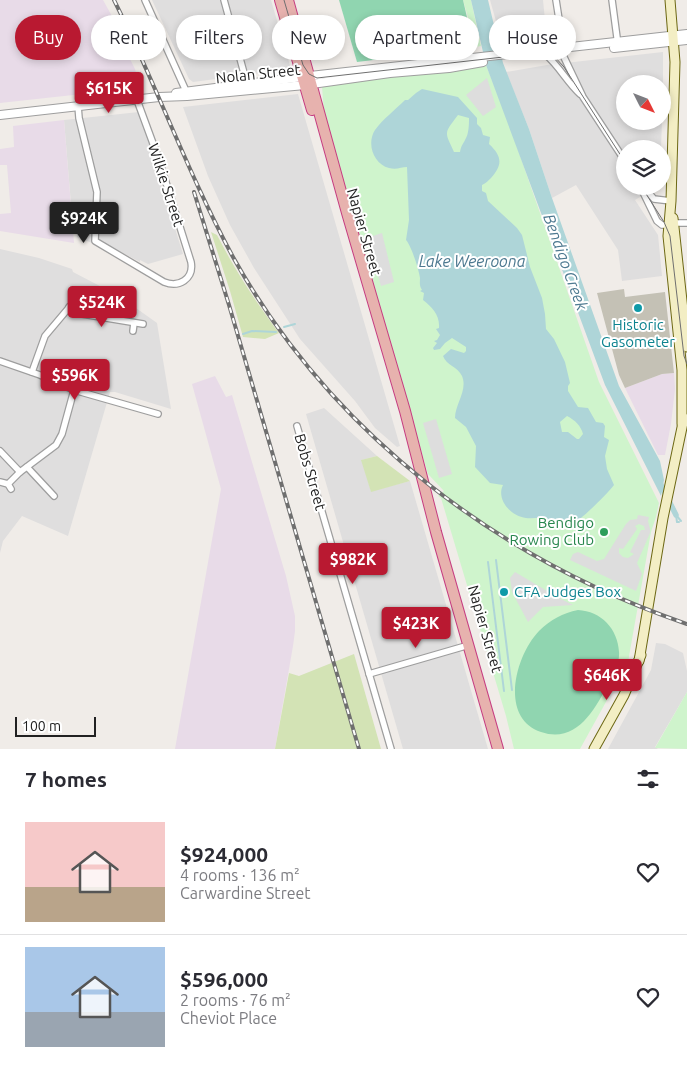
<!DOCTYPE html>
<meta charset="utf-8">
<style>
:root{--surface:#fff;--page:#f2f2f3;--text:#2b2b33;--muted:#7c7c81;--line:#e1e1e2;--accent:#b91931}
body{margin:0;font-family:Ubuntu,sans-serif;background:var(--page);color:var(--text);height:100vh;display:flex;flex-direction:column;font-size:19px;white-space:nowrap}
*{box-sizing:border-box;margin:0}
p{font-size:16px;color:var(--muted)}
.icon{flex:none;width:28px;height:28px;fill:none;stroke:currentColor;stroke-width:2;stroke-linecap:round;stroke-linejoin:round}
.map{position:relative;height:749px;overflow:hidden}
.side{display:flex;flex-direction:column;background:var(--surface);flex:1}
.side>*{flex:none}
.top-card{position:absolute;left:15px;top:15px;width:658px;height:45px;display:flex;gap:10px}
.needle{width:32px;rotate:132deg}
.fabs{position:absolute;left:616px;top:75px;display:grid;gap:10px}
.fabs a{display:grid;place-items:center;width:55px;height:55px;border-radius:50%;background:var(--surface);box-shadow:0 2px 8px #0003;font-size:25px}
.scale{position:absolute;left:15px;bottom:12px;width:81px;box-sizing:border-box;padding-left:5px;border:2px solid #212121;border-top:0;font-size:14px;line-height:18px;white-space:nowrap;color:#212121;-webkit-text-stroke:4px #fff;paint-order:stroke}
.price{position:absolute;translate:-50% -42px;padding:0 11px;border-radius:5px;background:var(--accent);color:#fff;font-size:16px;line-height:32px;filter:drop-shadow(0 1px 2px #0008)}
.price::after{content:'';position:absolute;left:50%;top:30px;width:15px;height:11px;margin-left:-8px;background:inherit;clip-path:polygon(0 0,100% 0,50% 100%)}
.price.active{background:#222;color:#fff}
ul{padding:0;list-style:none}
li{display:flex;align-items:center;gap:15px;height:125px;padding:0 25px}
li+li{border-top:1px solid var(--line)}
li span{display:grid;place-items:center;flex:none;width:140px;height:100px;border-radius:0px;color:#555}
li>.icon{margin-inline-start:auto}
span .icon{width:60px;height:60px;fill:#fffc;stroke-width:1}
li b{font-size:21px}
h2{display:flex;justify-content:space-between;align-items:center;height:60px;padding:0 25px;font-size:21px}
.tag{padding:0 18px;border-radius:22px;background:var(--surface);box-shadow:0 2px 8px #0003;font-size:18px;line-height:45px}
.tag.active{background:var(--accent);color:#fff}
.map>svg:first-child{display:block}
.residential{fill:#dfdede}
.industrial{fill:#e8dbe8}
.construction{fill:#c4c1b5}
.grass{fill:#d3e3b5}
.park{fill:#cff4cc}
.pitch{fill:#90d5b0}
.parking{fill:#ddd;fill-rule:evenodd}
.water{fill:#aed5d8;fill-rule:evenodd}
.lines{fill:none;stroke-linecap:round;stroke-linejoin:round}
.stream{stroke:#aed5d8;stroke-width:2}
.canal{stroke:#aed5d8;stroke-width:5.5}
.minor-casing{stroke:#9e9e9e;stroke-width:8}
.tertiary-casing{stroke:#9e9e9e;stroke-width:10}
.secondary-casing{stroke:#6d6813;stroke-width:11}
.trunk-casing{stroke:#c63d81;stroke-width:12}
.minor{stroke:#fff;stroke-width:5.5}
.tertiary{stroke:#fff;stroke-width:8}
.secondary{stroke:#f3eec4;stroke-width:9}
.trunk{stroke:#e7b2ae;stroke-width:10}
.tram{stroke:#6f6f6f;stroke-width:1}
.rail-casing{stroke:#6f6f6f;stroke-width:4}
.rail{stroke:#fff;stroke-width:2;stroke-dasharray:5.5;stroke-linecap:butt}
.culture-dot{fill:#0f9aa8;stroke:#fff;stroke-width:2}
.leisure-dot{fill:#2e9e5b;stroke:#fff;stroke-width:2}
.labels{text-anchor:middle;stroke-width:4;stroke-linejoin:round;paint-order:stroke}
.street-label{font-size:15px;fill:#212121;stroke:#fff}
.culture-label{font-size:15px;fill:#0d838f;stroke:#fff}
.leisure-label{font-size:15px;fill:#27864d;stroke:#fff;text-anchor:end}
.water-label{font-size:16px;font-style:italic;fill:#4d7990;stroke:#fff}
</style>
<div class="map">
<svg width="687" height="749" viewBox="0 0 687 749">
<rect width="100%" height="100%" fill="#f0ece8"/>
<g class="residential">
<path d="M152,0H271L291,69L193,82L189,79Z"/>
<path d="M490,0H543L547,40L503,46Z"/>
<path d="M663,52V87L662,84H625V121H662L661,149H625V186H658L635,200L658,235L662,276L622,281L618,250L576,185L552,198L529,129L506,72L547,65Z"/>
<path d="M298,94L400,446L397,447L375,428L355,401L300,339L254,268L230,225L208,176L183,107Z"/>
<path d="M139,112L155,155L151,157L162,187L183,254L148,264L140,260V262L98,240L92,243L77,237L75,216H72L64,120Z"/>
<path d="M0,249L39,258L72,269L73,272L119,296L157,323L171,409L115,392H110L68,536L22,516L3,541L0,553Z"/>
<path d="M324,408L377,456L362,460L371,491L410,481L488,749H403L306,414Z"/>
<path d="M656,643L665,644L683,653L687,671V692L655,747L658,749H608L651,670Z"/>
</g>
<g class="industrial">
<path d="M0,0H103L129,47L125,49L135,69L141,92L134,93L128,89L0,103Z"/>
<path d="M64,120L74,243L0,231V214L11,213L7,165H0V149L14,147L13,126Z"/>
<path d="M674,373L675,389L671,424L665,455H658L625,388L662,374Z"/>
<path d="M215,376L226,397L232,395L286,576L295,616V631L293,646L275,749H175L221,489L192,384Z"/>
</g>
<path class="construction" d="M624,289L625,297L665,292L674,373L662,374L625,388L619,375L597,293Z"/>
<g class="grass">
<path d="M211,232L217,235C235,270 255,301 279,333L265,339L243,337L230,291Z"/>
<path d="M377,456L410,481L371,492L361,460Z"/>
<path d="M354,654L381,749H275L289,673L299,676Z"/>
</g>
<g class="park">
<path d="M463,0H471L481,46L463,49L472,39L473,35Z"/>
<path d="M486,65L510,127L599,382L659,503L656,517L651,532L628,662L580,749H514L506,716L441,498L438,496L444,491L428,474L352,215L324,114L322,86Z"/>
<path d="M687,692V749L655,748Z"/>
</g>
<g class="pitch">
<path d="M339,0H463L472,39L463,49L357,62Z"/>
<path d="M578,610C601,611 618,629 619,652C620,663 613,674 608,684C595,710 576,744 541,732C499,718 515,656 539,631C550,620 563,613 578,610Z"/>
</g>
<g class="parking">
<path d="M487,78L496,107L483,116L466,95Z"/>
<path d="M382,233L394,282L381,286L367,238Z"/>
<path d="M436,419L452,474L439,478L423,423Z"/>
<path d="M638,515L649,517L648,521L650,529V533L637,563L642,574L636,591L570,560L573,554L578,552L597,561L604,559L626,524L630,520L637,519ZM639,524L644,526L645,530H641L630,552L634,554L628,558L623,557L619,553V548L623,549L637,529L635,526Z"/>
<path d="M515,572L559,598L573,605L543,607L528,622L512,592L510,578Z"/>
</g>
<g class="water">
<path d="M471,0H488L503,63L529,129L552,198L619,386L660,461L664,480L661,496L605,385L486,65Z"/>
<path d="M422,89L458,97L477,118V124L481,128L483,135L490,137L489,144C502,156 503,165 491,178C488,181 486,183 482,185V191L486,193L488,201L517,228L522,235L530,267L542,298L545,314L546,329L554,339L565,362L570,383L568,386V391L578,407L588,408L596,422L603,423L605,426L604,437L609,440L605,456L607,469L614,485C608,493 579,522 571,525C561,528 555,521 545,518C539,517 532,519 526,518C510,516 496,499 503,485L490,483L475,467L476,446L466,427L455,418C455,404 468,390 462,376C458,367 446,365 443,356L451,349L464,353L466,351V347L452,338L445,343L440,349L434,350L433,348L437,343L434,341L437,340L440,335L436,329L439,328C440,315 432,307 423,300L424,293L420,291L422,290C419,285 420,283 420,278C419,270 411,245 406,240L409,220L407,167C401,167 397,170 389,168C374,164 366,144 375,130C383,119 395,110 405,100H408L416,93ZM458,115L469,118C469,124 469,134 465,140C463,144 461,146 460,152H454C445,131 443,135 458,115ZM567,416C575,420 581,426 583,434L579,439H577L568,432H562L560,422Z"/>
</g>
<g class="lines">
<g class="stream">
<path d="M284,327L295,324"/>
<path d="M243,334L252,331L276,332"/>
<path d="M676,515L681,521"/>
<path d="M676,515L677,522H679"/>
<path d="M496,560L512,690"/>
<path d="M488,562L504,691"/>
</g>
<path class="canal" d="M659,481L676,515"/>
<g class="minor-casing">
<g id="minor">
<path d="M145,0L186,91"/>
<path d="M224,0L247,84"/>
<path d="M556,0L561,32L570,47"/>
<path d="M612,0L618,45"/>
<path d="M557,49L558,31"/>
<path d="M562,53L583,97L625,161"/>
<path d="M546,55C559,66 567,82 580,94"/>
<path d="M78,106L79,118L97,192L95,241L164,282C179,288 194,279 191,262L158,157L137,100"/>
<path d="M640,186L657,221L662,225H668"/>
<path d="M643,186L654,199L671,201"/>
<path d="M673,223H687"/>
<path d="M69,307L82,314L143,324"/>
<path d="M133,331L134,323"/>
<path d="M0,361L40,375L74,390L158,414"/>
<path d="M32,372L45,336L72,304"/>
<path d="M297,426L391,749"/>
<path d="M0,451L20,472"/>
<path d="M27,467L54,496"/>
<path d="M0,482L8,484L11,489"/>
<path d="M8,484L20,472L56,445L62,434L74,390"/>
<path d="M369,674L469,645"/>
</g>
</g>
<g class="tertiary-casing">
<g id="tertiary">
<path d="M614,48L687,40"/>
<path d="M310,76L687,34"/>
<path d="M312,84L390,73L449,68L483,62"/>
<path d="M176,93L302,77"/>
<path d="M0,115L159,97L187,96L305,85"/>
</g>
</g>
<g class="secondary-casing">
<g id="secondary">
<path d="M670,0L675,62L671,201L668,236L682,370V424"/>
<path d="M673,218L687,347"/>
<path d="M639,661L663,518L684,418"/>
<path d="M594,749L624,695L641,655"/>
</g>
</g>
<g class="trunk-casing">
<g id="trunk">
<path d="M280,0L312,110"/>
<path d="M288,0L347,213L405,411L436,532L498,749"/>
</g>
</g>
<use href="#minor" class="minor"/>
<use href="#tertiary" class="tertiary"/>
<use href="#secondary" class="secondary"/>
<use href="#trunk" class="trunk"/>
<g class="tram">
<path d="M284,0L303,65L309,74L317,78L539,53L553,55L564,67L625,162"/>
<path d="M641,186L664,222L670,236L684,356L687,364"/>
</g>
<g class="rail-casing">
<g id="rail">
<path d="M114,0C156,84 188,174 233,257C331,433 499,560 687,624"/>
<path d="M194,192L229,305L359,749"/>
</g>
</g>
<use href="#rail" class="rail"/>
</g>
<g class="culture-dot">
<circle cx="638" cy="308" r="5"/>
<circle cx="504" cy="592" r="5"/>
</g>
<circle class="leisure-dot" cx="604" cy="532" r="5"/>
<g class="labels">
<g class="street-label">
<text transform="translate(258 74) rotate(-6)" y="5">Nolan Street</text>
<text transform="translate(166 185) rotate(72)" y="5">Wilkie Street</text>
<text transform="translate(364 232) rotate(74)" y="5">Napier Street</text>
<text transform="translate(310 472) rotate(74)" y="5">Bobs Street</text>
<text transform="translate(485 629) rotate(74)" y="5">Napier Street</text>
</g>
<g class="culture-label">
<text x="638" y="330">Historic<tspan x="638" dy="17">Gasometer</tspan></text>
<text x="514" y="597" text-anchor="start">CFA Judges Box</text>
</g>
<g class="leisure-label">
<text x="594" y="528">Bendigo<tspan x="594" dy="17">Rowing Club</tspan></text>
</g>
<g class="water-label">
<text x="472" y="267">Lake Weeroona</text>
<text transform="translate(566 262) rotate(70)" y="6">Bendigo Creek</text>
</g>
</g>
</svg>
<div class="fabs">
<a><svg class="needle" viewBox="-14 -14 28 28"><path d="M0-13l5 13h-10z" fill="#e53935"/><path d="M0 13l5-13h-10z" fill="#7c7c81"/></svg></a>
<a><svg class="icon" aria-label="layers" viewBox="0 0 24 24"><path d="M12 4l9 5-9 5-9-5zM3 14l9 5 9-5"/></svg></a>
</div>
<div class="scale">100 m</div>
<b class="price" style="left:109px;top:114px">$615K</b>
<b class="price active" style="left:84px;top:244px">$924K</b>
<b class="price" style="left:102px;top:328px">$524K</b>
<b class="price" style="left:75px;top:401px">$596K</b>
<b class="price" style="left:353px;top:585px">$982K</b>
<b class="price" style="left:416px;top:649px">$423K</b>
<b class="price" style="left:607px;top:701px">$646K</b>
<div class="top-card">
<a class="tag active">Buy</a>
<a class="tag">Rent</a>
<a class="tag">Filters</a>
<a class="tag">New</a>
<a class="tag">Apartment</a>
<a class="tag">House</a>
</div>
</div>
<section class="side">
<h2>7 homes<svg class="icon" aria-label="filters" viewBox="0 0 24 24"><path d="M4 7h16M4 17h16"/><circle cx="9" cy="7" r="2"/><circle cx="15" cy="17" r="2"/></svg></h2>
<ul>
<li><span style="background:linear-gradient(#f6c9c9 65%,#b9a48a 0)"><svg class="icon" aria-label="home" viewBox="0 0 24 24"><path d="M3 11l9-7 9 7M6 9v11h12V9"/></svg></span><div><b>$924,000</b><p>4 rooms · 136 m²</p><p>Carwardine Street</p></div><svg class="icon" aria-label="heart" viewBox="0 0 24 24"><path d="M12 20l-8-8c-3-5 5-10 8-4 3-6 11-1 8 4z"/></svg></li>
<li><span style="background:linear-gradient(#a9c7e8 65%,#9aa5b1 0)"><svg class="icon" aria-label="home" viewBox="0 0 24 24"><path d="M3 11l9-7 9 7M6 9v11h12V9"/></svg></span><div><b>$596,000</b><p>2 rooms · 76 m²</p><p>Cheviot Place</p></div><svg class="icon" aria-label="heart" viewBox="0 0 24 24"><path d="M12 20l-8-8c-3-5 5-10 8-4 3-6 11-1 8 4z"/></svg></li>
</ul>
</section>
